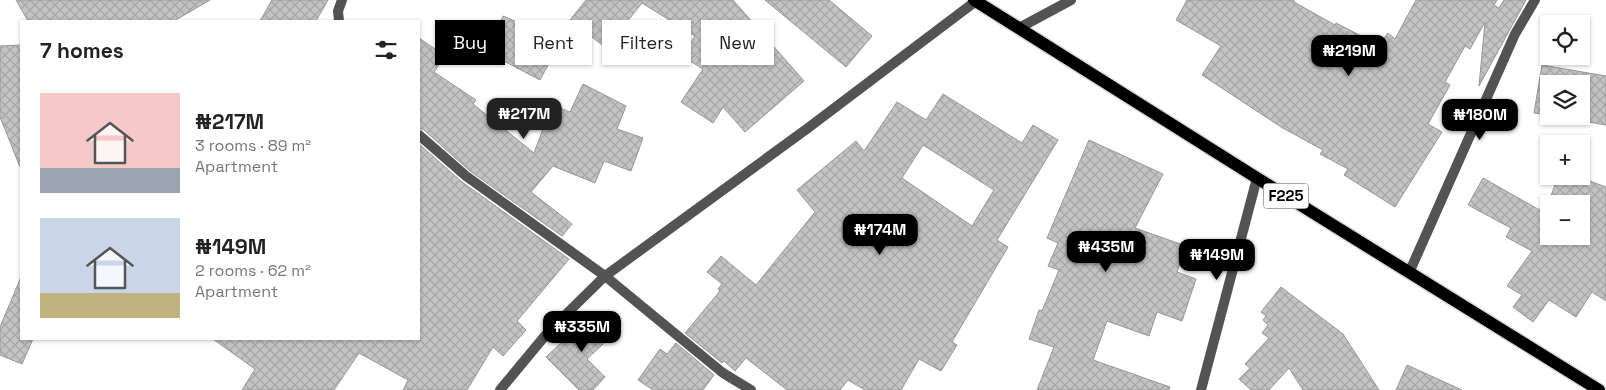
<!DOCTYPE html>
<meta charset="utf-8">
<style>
:root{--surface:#fff;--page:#f2f2f2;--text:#222;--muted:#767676;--accent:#000}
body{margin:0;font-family:"Space Grotesk",sans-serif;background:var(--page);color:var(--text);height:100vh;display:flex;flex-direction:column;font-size:19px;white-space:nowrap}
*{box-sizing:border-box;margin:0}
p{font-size:16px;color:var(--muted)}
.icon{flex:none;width:28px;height:28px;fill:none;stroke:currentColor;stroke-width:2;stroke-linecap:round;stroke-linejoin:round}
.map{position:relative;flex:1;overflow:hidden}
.sheet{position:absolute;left:20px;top:20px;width:400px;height:320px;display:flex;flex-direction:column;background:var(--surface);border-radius:0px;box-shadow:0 1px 4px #0004}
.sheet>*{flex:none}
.banner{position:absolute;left:435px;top:20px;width:475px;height:45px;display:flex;gap:10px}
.buttons{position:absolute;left:1540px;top:15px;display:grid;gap:10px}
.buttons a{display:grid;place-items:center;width:50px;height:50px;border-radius:0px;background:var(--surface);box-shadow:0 1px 4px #0004;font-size:25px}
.price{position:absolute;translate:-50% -42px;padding:0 11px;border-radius:10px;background:var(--accent);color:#fff;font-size:16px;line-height:32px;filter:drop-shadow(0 1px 2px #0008)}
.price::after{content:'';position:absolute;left:50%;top:30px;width:15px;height:11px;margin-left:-8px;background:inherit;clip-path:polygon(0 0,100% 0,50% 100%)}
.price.selected{background:#222;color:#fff}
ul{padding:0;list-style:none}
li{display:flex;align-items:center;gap:15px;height:125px;padding:0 20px}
li span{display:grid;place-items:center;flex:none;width:140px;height:100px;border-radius:0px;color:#555}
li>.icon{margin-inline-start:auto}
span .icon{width:60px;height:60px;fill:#fffc;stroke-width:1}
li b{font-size:21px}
h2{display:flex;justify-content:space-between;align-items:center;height:60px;padding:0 20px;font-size:21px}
.pill{padding:0 18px;border-radius:0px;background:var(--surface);box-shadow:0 1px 4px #0004;font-size:18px;line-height:45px}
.pill.selected{background:var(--accent);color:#fff}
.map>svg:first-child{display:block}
.building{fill:url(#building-cross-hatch);stroke:#979797;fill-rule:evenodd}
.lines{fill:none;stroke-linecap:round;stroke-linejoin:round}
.primary-casing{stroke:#dbdbdb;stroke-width:15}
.minor{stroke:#535353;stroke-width:10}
.primary{stroke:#000;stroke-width:12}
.labels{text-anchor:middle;stroke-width:5;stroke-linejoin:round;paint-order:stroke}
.shield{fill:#fff;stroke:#4c4c4c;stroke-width:1}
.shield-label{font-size:15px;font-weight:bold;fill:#000}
</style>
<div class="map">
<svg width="1606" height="390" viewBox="0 0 1606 390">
<defs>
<pattern id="building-cross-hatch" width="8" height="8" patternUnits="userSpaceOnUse" patternTransform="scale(1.25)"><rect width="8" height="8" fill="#c3c3c3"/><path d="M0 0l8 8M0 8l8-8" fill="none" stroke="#a6a6a6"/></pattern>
</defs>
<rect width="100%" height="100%" fill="#fff"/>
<g class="building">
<path d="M16,0H210L174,21H28Z"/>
<path d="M272,0H328L316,21H260Z"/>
<path d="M586,0H733L804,81L745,132L723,107L713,123L681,102L703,69L682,56L695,36L642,3L606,48L570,20Z"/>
<path d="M765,0H829L872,36L846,67Z"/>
<path d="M1187,0H1294V2L1335,25L1336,23L1379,45L1388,33L1395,39L1416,0H1497L1494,5L1499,8L1504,0H1526L1479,86L1485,22L1470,49L1465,46L1445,82L1450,85L1428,124L1442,132L1395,207L1344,175L1348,169L1320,154L1323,150L1281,127L1202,75L1221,46L1176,20Z"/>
<path d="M503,16L524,25L519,35L554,54L540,80L481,49L492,29L497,31Z"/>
<path d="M419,38L445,56L434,72L476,100L473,104L534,153L552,105L570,112L583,84L626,106L617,129L643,138L631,171L604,161L595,183L553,166L531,192L572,224L562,236L470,171L424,130L419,128Z"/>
<path d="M21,45V167H20L0,117V46Z"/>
<path d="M1542,65L1606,76V125L1554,116H1581V84H1549V115L1534,113Z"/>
<path d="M943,94L1022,143L1033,125L1058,140L997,240L1008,247L952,342L957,345L941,371L919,359L901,390H865L848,380L840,390H787L746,358L735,371L724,361L722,363L685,333L720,291L718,289L722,284L707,272L721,256L756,285L815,212L797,190L856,141L864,151L897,102L926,120ZM923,145L994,190L972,226L902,178Z"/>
<path d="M1089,140L1163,174L1135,228L1186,246L1177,272L1196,279L1182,321L1157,312L1149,336L1107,321L1093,360L1170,387L1169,390H1037L1054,347L1029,339L1039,310L1042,311L1059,270L1048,266L1058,243L1047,238Z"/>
<path d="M419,144L462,182L569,259L517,321L526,330L503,356L493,347L467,390H403L408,380L359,353L334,390H242L255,369L213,339H419Z"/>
<path d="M1558,176H1576L1606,187V301L1592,292L1576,317L1549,300L1533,322L1513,307L1522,295L1507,286L1532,251L1506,237L1511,228L1468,205L1483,178L1545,213ZM1549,204H1581V236H1549Z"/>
<path d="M21,277V339H33L22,364L0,355V327Z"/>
<path d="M1281,287L1343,334L1379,390H1303L1289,368L1269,390H1251L1239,379L1250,368L1245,364L1269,338L1262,333L1268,325L1263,320L1266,316L1261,312Z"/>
<path d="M595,311L616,332L587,359L605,377L593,390H579L546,357Z"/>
<path d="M676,343L714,375L703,390H653L638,380L660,349L667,354Z"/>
<path d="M1407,365L1462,390H1396Z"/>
</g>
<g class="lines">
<g class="primary-casing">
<path id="primary" d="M974,0L1257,178L1599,390"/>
</g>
<g class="minor">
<path d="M339,21L338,11L342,0"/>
<path d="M1019,28L1071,0"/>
<path d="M419,135L466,176L605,276L723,373L751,390"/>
<path d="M1409,273L1515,34L1535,0"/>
<path d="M500,390L549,331L605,276L808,128L976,1"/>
<path d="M1201,390L1257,178"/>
</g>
<use href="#primary" class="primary"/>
</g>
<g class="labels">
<rect class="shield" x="1263.5" y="183.5" width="45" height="25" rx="4"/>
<g class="shield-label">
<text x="1286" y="201">F225</text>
</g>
</g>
</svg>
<div class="buttons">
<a><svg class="icon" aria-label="locate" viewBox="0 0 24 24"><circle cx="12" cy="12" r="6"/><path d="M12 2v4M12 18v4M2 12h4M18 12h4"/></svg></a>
<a><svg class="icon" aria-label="layers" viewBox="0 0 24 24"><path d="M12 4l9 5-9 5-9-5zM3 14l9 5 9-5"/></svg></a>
<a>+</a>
<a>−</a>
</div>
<b class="price" style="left:1349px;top:77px">₦219M</b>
<b class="price selected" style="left:524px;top:140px">₦217M</b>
<b class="price" style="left:1480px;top:141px">₦180M</b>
<b class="price" style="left:880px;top:256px">₦174M</b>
<b class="price" style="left:1106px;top:273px">₦435M</b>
<b class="price" style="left:1217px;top:281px">₦149M</b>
<b class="price" style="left:582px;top:353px">₦335M</b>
<div class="banner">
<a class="pill selected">Buy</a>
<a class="pill">Rent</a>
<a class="pill">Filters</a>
<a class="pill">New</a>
</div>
<section class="sheet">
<h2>7 homes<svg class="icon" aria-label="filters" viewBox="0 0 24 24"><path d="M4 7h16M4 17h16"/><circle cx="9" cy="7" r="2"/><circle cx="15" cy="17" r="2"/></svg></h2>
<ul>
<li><span style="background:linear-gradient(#f6c9c9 75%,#9aa5b1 0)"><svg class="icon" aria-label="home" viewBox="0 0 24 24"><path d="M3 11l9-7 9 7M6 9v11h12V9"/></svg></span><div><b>₦217M</b><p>3 rooms · 89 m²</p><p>Apartment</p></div></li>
<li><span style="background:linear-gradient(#c9d6e8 75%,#c2b280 0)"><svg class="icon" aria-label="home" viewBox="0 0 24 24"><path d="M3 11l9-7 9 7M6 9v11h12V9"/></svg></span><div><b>₦149M</b><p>2 rooms · 62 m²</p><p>Apartment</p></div></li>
</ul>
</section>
</div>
